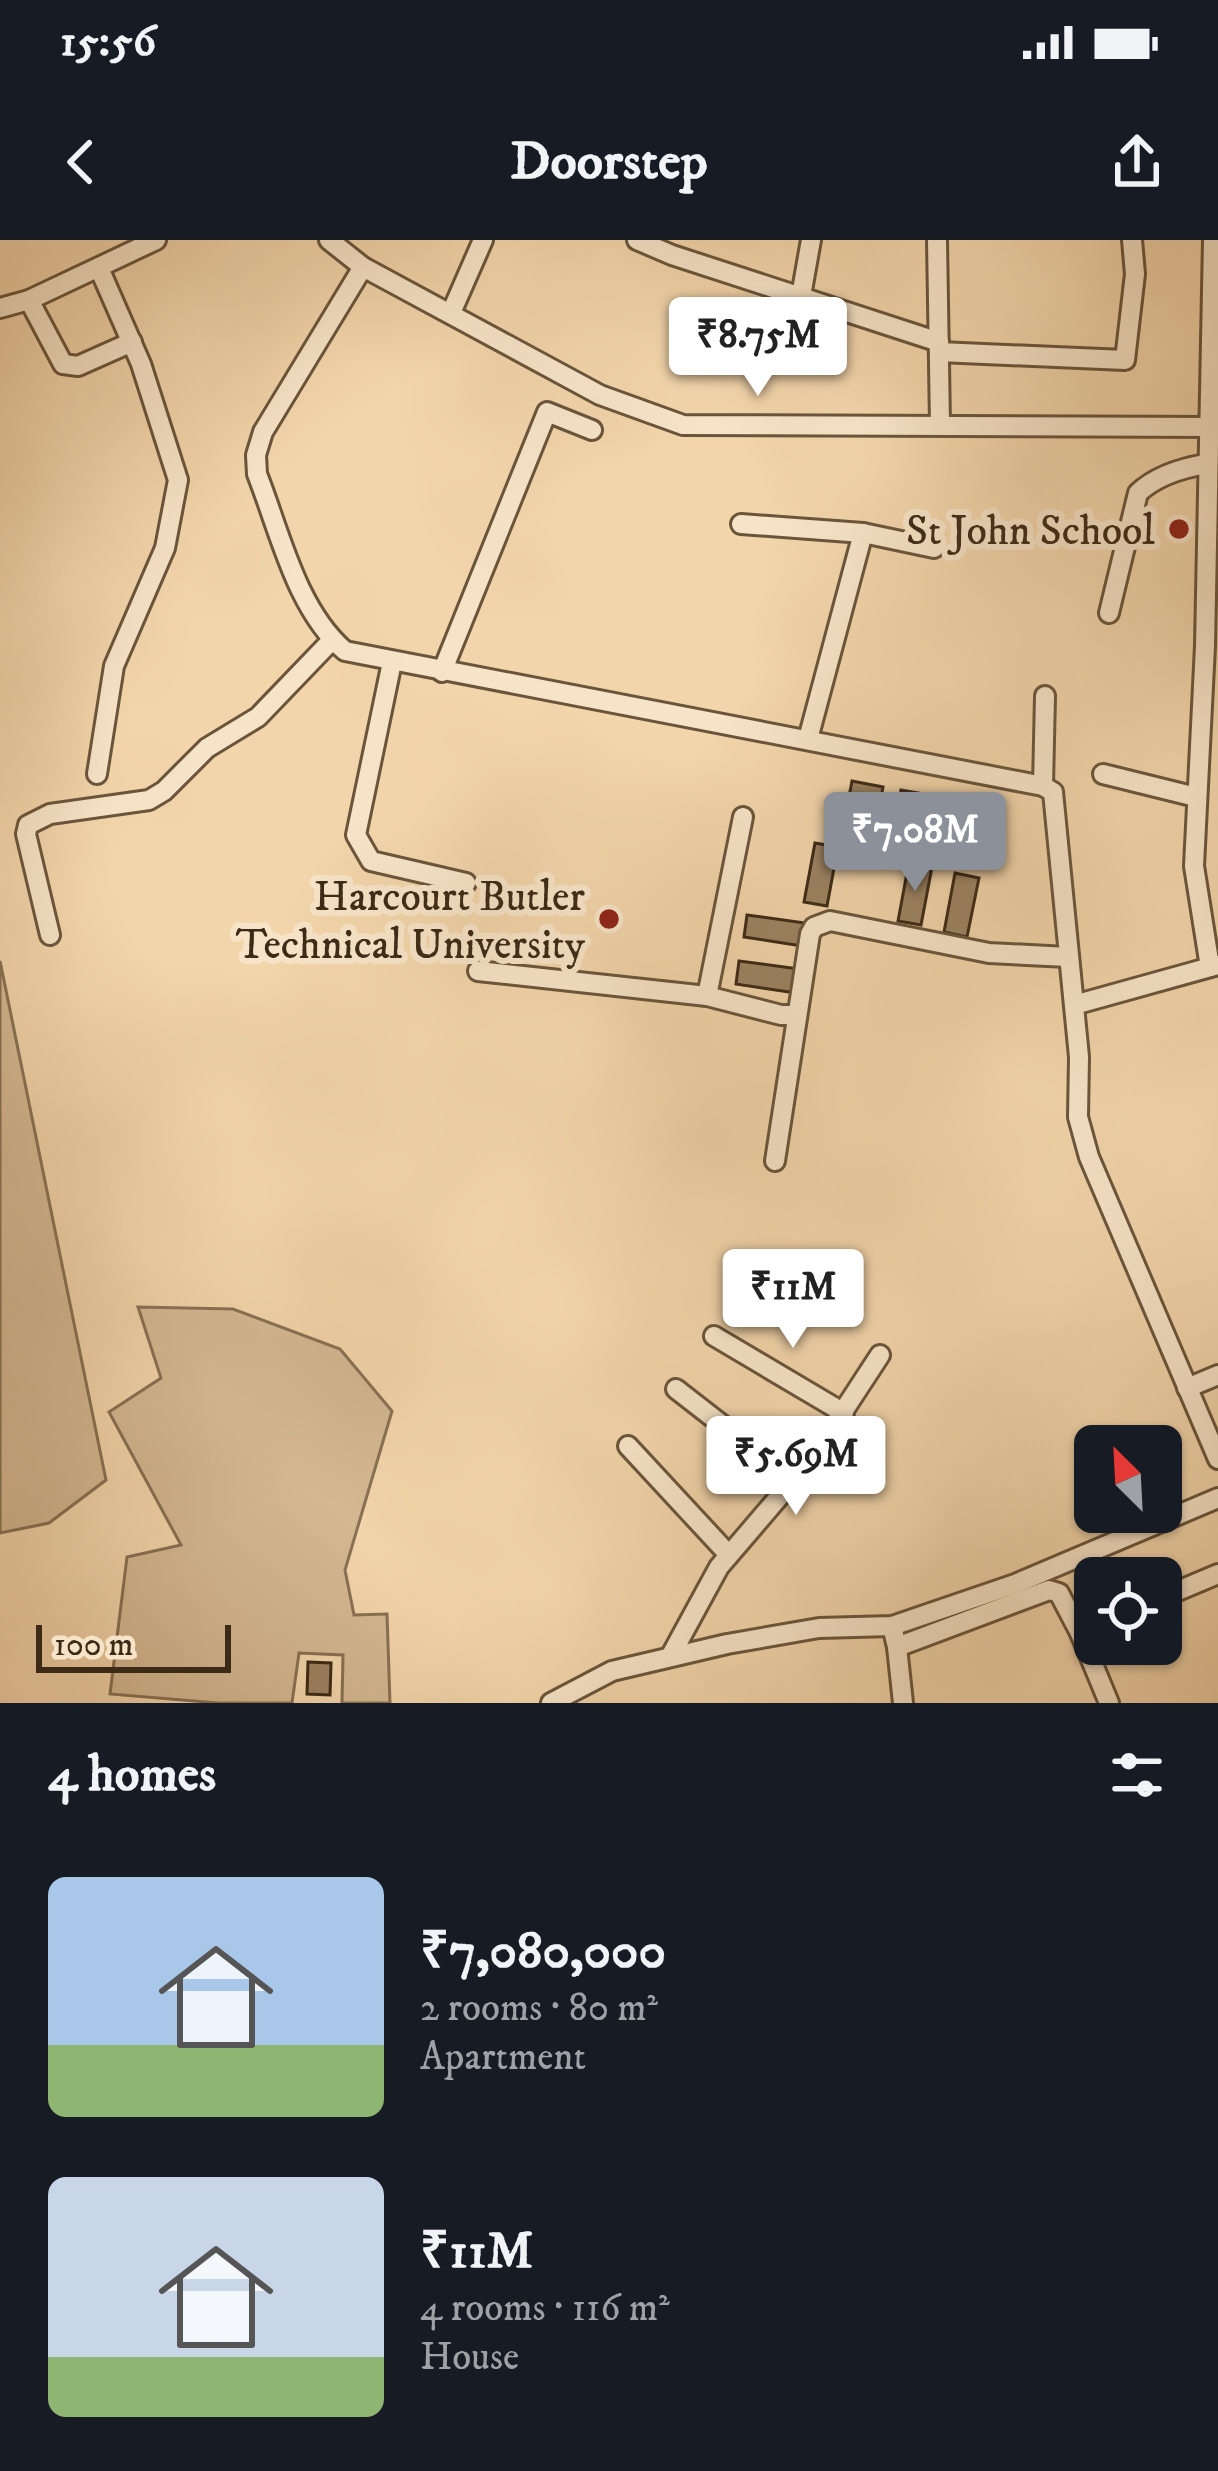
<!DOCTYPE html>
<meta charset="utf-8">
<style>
:root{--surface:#171b24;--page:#242831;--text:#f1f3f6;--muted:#9ea1a6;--accent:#8c9099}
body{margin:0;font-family:"IM FELL DW Pica",serif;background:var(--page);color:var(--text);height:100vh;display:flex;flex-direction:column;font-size:45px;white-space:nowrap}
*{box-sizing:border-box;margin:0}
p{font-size:39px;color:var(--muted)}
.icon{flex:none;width:66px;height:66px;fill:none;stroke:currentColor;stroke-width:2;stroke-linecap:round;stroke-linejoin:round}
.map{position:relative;height:1463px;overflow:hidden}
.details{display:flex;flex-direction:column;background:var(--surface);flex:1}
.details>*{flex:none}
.needle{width:78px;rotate:336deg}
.tools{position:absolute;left:1074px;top:1185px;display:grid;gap:24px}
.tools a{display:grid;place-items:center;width:108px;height:108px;border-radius:18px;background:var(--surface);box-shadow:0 3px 9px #0004;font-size:60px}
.scale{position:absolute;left:36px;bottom:30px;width:195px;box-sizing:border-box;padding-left:12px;border:6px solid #3d2a16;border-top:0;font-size:33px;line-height:42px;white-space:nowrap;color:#3d2a16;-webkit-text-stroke:9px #f7e4c8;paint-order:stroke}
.price{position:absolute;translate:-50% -102px;padding:0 27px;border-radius:12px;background:#fff;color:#222;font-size:39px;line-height:78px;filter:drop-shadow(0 3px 6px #0008)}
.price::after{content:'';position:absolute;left:50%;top:72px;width:36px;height:27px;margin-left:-18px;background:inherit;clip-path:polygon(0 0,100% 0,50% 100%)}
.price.current{background:var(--accent);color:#fff}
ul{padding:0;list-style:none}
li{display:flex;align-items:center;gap:36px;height:300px;padding:0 48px}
li span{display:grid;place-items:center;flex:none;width:336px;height:240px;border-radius:18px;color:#555}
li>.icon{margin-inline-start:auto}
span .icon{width:144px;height:144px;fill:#fffc;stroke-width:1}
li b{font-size:51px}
h2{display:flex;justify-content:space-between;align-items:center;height:144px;padding:0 48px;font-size:51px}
.status{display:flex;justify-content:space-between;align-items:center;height:84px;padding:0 60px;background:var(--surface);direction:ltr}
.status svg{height:33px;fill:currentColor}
header{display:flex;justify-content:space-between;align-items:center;height:156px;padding:0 48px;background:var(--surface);font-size:54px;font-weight:700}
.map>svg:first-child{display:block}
.green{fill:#d4b892;stroke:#887154;stroke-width:3}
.building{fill:#9c8363;stroke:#3d2a16;stroke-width:3}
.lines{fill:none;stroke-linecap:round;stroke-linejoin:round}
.minor-casing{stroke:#6a553b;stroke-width:24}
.minor{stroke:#f7e4c8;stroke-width:18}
.poi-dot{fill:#8f2418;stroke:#f7e4c8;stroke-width:4.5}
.labels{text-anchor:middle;stroke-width:12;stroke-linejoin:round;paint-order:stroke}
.poi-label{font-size:42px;fill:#3d2a16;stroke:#f7e4c8;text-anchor:end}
</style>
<div class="status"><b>15:56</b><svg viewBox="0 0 49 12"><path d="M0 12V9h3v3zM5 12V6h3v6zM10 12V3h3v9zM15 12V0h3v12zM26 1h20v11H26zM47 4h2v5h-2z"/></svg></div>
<header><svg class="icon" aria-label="back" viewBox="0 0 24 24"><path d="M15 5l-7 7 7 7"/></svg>Doorstep<svg class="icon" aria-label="share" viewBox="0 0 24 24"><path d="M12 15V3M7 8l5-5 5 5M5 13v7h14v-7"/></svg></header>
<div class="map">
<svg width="1218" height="1463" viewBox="0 0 1218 1463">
<rect width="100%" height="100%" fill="#f3d5ab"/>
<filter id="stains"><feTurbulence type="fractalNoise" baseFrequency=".00167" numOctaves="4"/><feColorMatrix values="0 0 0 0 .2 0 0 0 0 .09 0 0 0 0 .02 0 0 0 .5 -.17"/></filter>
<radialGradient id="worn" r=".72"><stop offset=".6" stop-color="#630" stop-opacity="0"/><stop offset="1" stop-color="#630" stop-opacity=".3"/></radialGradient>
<g class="green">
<path d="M0,721L106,1240L49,1283L0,1293Z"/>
<path d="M138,1067L233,1069L340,1109L392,1171L345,1330L354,1375L387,1374L390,1463H342L343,1415L299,1413L292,1463H218L110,1454L127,1317L181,1305L109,1172L161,1138Z"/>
</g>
<g class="building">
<path d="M852,541L883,547L872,605L841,599Z"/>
<path d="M901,550L924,554L913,613L890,609Z"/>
<path d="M946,558L969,562L957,621L934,617Z"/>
<path d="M815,603L838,607L827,666L804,662Z"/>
<path d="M909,622L932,627L921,685L898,681Z"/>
<path d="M955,633L979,638L967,697L944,692Z"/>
<path d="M747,675L805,683L802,706L744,697Z"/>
<path d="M739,721L799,729L796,753L736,744Z"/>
<path d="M308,1422L331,1423L330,1455L307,1454Z"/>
</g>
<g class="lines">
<g class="minor-casing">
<g id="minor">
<path d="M329,0L363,27L600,155L683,185L1218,187"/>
<path d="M637,0L672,15L939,102"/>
<path d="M937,0L940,184"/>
<path d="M363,27L263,192L256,215L257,234C280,292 296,369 345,411L1043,546L1053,552L1079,817L1078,877L1089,917L1218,1219"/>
<path d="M801,56L811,0"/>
<path d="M29,60L63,124L78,126L132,102"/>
<path d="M0,68L29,60L156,0"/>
<path d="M451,73L483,0"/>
<path d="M939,112L1125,120L1135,34L1132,0"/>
<path d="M741,284L863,293L808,499"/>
<path d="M863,293L934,308"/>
<path d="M1109,373L1138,253C1156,236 1182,228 1206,224"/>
<path d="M392,422L356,595L371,621L466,643"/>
<path d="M442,432L547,172L592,190"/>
<path d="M97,534L114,426L165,308L178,240L141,124L99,28"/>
<path d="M1103,534L1196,557"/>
<path d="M1043,546L1045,456"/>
<path d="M50,695L26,594L28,585L50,574L149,560L164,551L207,508L258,477L332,400"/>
<path d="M1210,727L1194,626L1205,406L1213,0"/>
<path d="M478,731L707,756L781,775H797"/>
<path d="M707,756L743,577"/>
<path d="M1074,765L1218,725"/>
<path d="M775,921L810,694L814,687L830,681L989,713L1068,717"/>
<path d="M714,1096L844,1173"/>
<path d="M1187,1148L1218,1135"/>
<path d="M676,1149L793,1240"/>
<path d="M628,1206L729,1315"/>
<path d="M1161,1358L1218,1334"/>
<path d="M892,1386L897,1407L1049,1350L1059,1353L1080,1393"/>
<path d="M1095,1386L1080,1393L1109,1463"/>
<path d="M897,1407L903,1463"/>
<path d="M670,1417L719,1327L814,1216L880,1115"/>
<path d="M551,1463L612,1431L727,1404L819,1388L892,1386L1015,1344L1218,1258"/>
</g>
</g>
<use href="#minor" class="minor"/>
</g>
<g class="poi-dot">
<circle cx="1179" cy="289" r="12"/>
<circle cx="609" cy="679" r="12"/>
</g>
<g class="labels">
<g class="poi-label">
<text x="1155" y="304">St John School</text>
<text x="585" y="670">Harcourt Butler<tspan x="585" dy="48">Technical University</tspan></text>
</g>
</g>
<rect width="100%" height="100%" filter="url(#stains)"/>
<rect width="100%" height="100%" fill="url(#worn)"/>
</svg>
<div class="tools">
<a><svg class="needle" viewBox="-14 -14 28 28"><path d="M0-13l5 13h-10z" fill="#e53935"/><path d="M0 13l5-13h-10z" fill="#9ea1a6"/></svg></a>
<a><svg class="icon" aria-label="locate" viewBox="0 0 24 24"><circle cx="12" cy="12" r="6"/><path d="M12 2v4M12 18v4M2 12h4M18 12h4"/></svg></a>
</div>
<div class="scale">100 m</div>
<b class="price" style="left:758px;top:159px">₹8.75M</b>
<b class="price current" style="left:915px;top:654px">₹7.08M</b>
<b class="price" style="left:793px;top:1111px">₹11M</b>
<b class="price" style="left:796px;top:1278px">₹5.69M</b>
</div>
<section class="details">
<h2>4 homes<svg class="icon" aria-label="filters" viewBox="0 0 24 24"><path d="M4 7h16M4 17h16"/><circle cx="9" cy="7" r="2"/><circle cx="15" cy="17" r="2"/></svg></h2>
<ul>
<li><span style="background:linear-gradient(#a9c7e8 70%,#8fb573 0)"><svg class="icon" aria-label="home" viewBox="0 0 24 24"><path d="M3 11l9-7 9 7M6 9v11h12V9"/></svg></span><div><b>₹7,080,000</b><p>2 rooms · 80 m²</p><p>Apartment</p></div></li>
<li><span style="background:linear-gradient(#c9d6e8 75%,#8fb573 0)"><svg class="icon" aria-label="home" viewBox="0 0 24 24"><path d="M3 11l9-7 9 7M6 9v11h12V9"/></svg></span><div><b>₹11M</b><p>4 rooms · 116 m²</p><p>House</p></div></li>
</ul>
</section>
